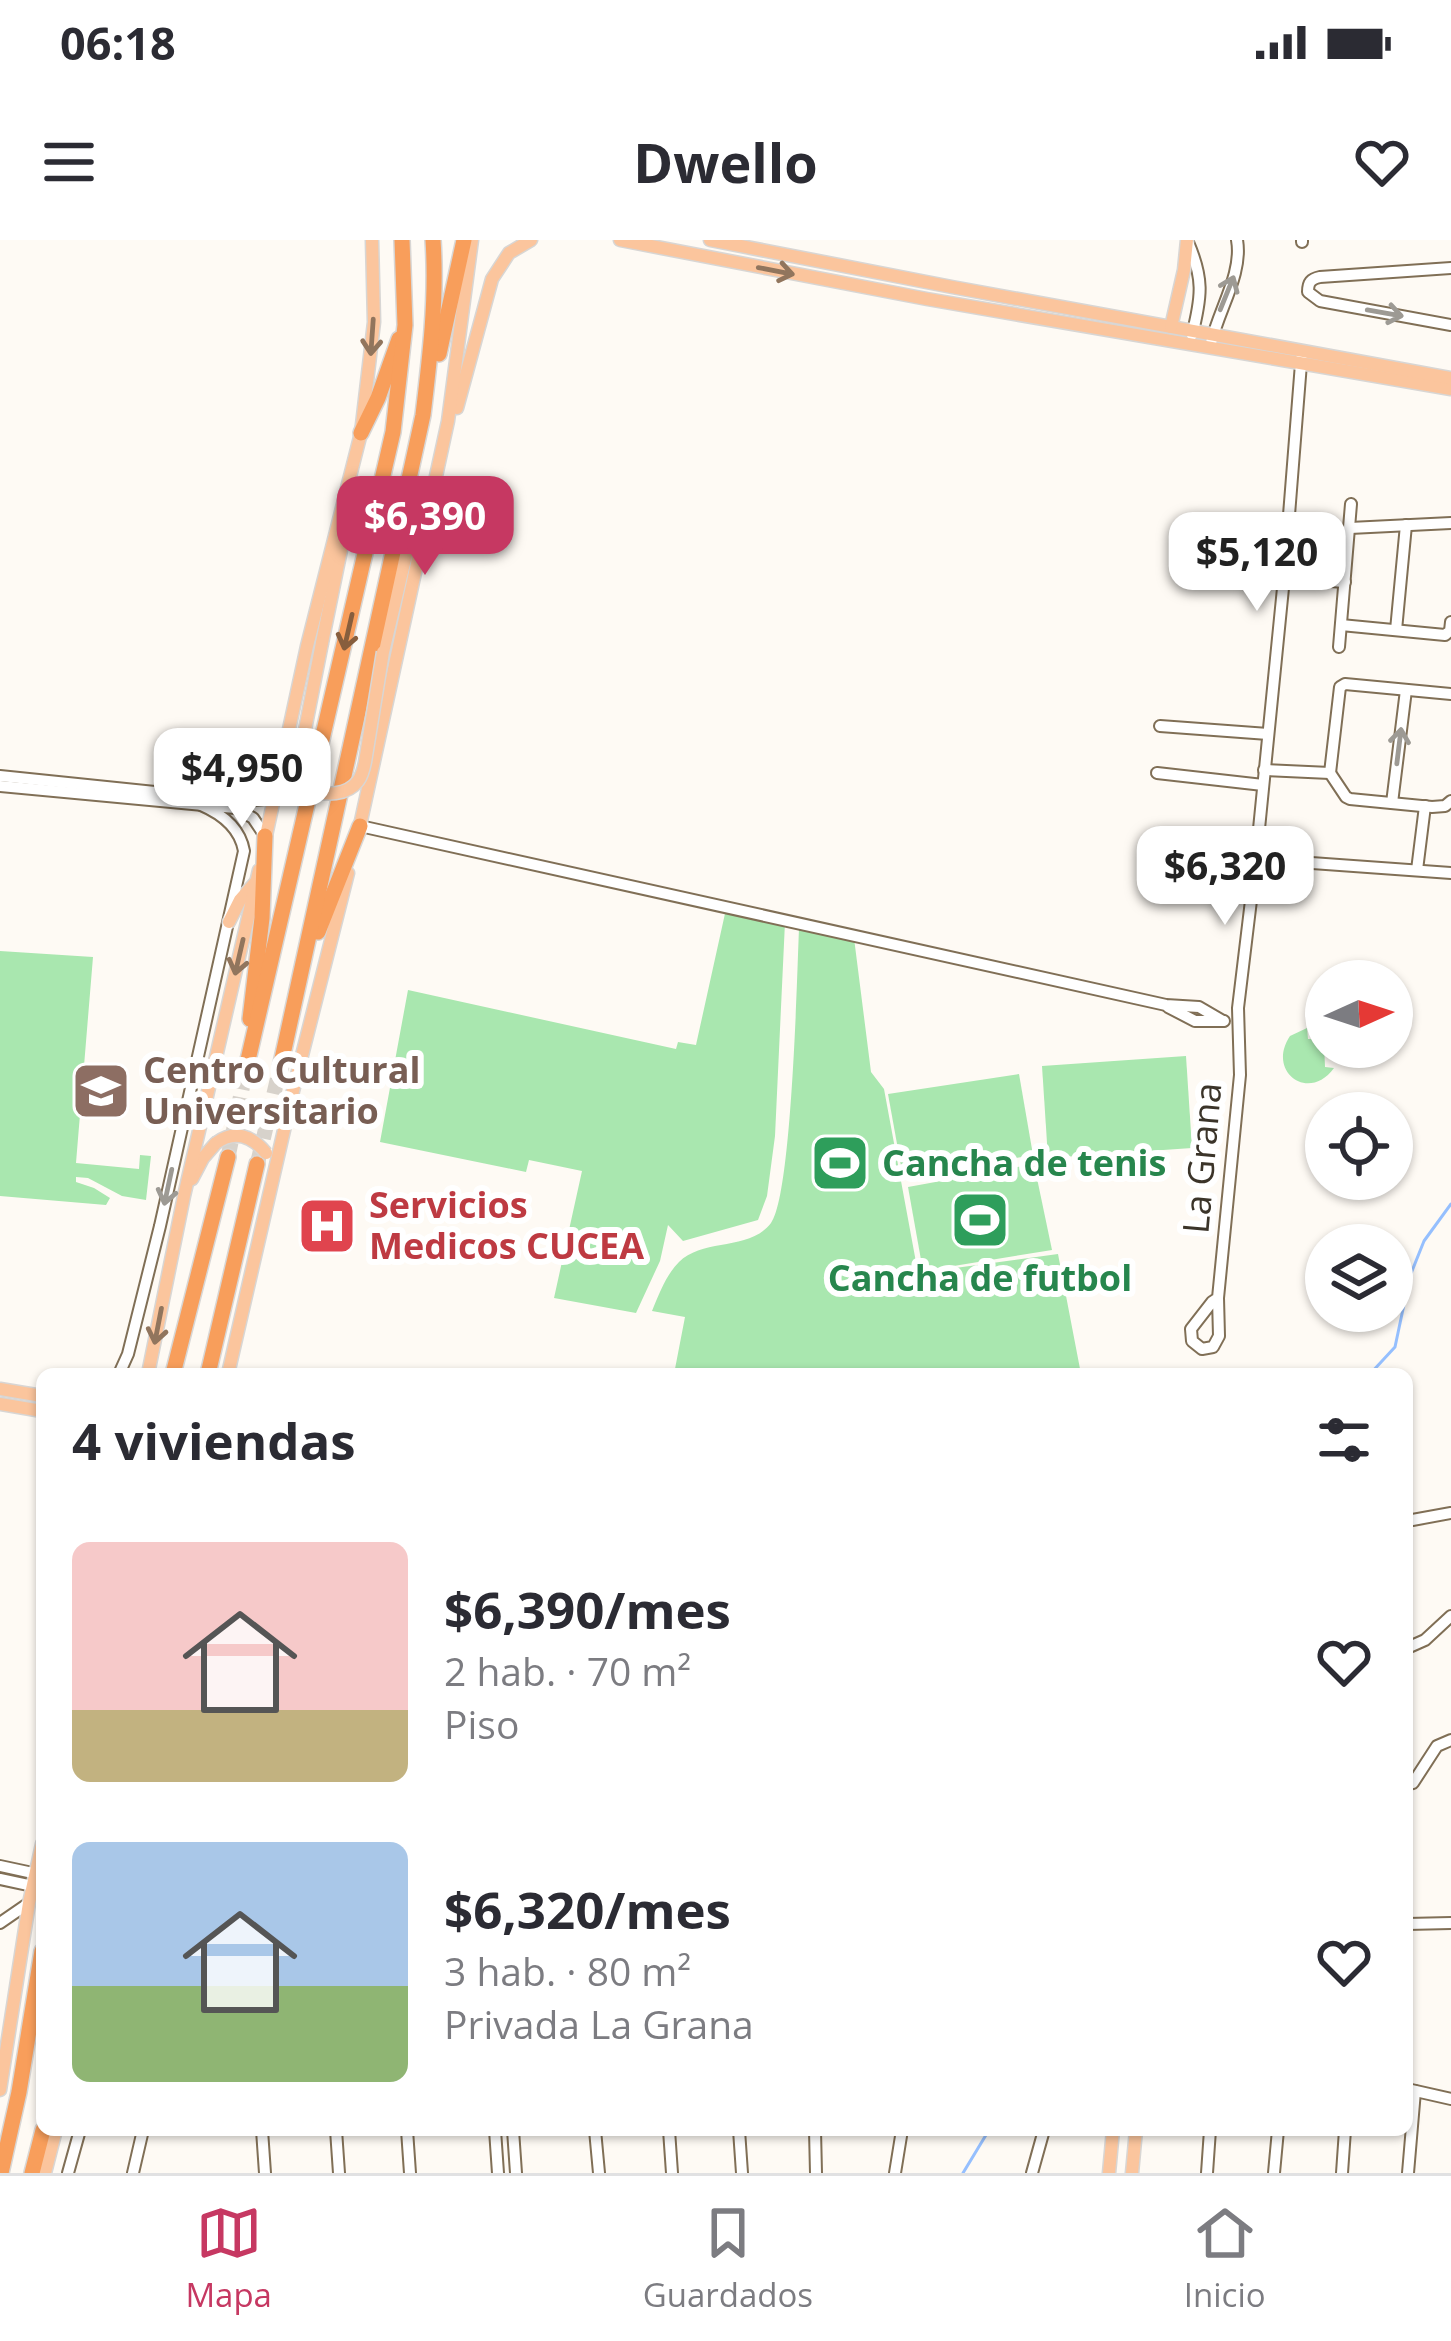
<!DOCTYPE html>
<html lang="es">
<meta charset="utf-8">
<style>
:root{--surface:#fff;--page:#f7f7f7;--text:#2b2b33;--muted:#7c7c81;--line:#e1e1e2;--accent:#c63862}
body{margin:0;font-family:"Open Sans",sans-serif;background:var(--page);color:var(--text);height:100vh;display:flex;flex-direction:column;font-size:45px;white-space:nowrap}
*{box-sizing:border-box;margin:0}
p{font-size:39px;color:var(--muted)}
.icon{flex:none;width:66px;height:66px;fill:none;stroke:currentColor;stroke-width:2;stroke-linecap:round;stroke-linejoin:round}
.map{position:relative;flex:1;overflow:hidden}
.drawer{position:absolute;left:36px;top:1128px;width:1377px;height:768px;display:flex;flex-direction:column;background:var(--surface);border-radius:18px;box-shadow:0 3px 9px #0004}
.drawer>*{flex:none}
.needle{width:78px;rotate:87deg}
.buttons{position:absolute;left:1305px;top:720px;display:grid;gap:24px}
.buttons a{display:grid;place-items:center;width:108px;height:108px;border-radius:50%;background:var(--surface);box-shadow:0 3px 9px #0004;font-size:60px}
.price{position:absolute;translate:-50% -102px;padding:0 27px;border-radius:24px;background:#fff;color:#222;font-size:39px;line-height:78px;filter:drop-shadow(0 3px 6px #0008)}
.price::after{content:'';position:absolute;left:50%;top:72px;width:36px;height:27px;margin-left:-18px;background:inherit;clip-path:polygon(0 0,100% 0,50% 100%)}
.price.selected{background:var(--accent);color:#fff}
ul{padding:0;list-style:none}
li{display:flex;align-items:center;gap:36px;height:300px;padding:0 36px}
li span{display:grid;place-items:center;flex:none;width:336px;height:240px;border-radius:18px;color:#555}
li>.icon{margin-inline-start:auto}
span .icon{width:144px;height:144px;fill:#fffc;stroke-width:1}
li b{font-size:51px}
h2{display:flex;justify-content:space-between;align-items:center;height:144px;padding:0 36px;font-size:51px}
.status{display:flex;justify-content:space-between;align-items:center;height:84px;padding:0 60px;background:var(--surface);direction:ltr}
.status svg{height:33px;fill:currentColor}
header{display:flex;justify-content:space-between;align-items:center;height:156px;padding:0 36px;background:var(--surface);font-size:54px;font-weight:700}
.tab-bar{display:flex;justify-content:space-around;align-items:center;height:168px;border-top:3px solid var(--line);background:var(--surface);font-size:33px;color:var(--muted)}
.tab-bar a{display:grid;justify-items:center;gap:6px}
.tab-bar .selected{color:var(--accent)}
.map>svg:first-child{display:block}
.green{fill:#a9e7af}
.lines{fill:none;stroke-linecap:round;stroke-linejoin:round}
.stream{stroke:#95bffe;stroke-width:3}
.highway-tunnel{stroke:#d7d2cb;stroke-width:15;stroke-dasharray:15 8;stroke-linecap:butt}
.minor-casing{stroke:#806f56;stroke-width:14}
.major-casing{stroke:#d8d6d4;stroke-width:15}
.highway-casing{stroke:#d8d6d4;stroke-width:18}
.minor{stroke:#fff;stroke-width:10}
.major{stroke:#fbc59d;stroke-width:12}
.highway{stroke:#f89e5b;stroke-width:15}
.major-bridge-casing{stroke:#d8d6d4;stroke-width:15;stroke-linecap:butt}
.major-bridge{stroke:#fbc59d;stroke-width:12}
.oneway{stroke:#91755d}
.oneway2{stroke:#9d9a94}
.oneway3{stroke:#875e3d}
.labels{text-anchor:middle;stroke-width:12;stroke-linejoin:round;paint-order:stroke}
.education-label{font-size:36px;font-weight:bold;fill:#785e54;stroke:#fff;text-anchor:start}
.street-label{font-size:36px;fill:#3b3429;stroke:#fff}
.leisure-label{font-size:36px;font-weight:bold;fill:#27864d;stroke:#fff;text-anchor:start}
.health-label{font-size:36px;font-weight:bold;fill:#be3a42;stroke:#fff;text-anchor:start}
</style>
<div class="status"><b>06:18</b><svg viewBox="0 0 49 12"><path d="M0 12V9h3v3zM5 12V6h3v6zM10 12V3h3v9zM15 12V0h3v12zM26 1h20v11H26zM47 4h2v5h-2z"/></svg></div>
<header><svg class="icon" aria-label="menu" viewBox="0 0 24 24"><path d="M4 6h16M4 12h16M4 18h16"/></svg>Dwello<svg class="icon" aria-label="heart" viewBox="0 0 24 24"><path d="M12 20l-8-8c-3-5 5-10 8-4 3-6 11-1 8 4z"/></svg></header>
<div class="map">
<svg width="1451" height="1933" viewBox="0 0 1451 1933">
<rect width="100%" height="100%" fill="#fefaf4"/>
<g class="green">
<path d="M726,669L785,682L775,896L767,956L758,980L683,1001L668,985L660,1021L636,1073L554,1058L582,931L529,920L526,932L380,902L408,750L676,809L678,802L696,805Z"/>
<path d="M799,689L854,698L871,832L884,849L918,1033L1058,1014L1081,1134H674L685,1077L652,1071C659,1054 666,1035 679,1022C703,998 750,1011 771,983C792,956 797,735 799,689Z"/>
<path d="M0,711L93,717L76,923L139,929L140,915L151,916L146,960L122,956L88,938L76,937V942L94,948L110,958L106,965L0,956Z"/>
<path d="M1307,788L1308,799H1312L1313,803H1324L1325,827L1334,828C1309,863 1266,832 1290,796Z"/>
<path d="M1186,816L1192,908L1048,918L1042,826Z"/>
<path d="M1019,834L1033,915L903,937L888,854Z"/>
<path d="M1034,924L1052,1010L923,1031L908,947Z"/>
</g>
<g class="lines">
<g class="stream">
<path d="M1370,1134L1395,1107L1410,1036L1424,1001L1451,964"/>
<path d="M963,1933L989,1890"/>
</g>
<g class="highway-tunnel">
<path d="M228,917L248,820"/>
<path d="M258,921L280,828"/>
</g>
<g class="minor-casing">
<g id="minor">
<path d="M1187,0C1204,38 1202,56 1192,95"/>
<path d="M1302,0V2"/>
<path d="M1451,28L1320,37C1311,39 1308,42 1308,52L1320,61L1451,85"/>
<path d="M1211,103C1219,69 1243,33 1237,0"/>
<path d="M1350,288L1451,283"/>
<path d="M1285,327L1345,332"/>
<path d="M1284,338L1345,342"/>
<path d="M1341,385L1445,395L1450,391L1451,382"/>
<path d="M1396,390L1406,285"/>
<path d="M1339,407L1351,264"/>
<path d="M1160,486L1268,494"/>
<path d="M1264,530L1330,533"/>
<path d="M1157,533L1263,545"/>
<path d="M1330,533L1340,447L1345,444L1451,454"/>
<path d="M1330,533L1346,557L1350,559L1432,567L1445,566L1451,561"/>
<path d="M0,536L242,561L265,559L274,554"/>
<path d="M0,546L235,568L253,578L265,596"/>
<path d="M1392,563L1406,450"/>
<path d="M360,586L1166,765L1199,767L1223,781"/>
<path d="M1256,619L1451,633"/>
<path d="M1417,630L1425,566"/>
<path d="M1168,767L1195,781H1224"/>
<path d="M1218,1058L1212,1062L1191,1089L1192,1101L1202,1109L1213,1107L1219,1096L1218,1058L1240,835L1238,768L1256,619L1284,338L1302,111"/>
<path d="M119,1134L128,1114L160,986L244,611C240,588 222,574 201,565"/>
<path d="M1407,1281L1451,1273"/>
<path d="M1407,1408L1425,1400L1451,1376"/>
<path d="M1407,1544L1413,1543L1437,1506L1451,1500"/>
<path d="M0,1626L42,1635"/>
<path d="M0,1639L42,1648"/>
<path d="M0,1683L29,1663"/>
<path d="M1407,1684L1451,1683"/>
<path d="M1407,1849L1451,1859"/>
<path d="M262,1890L265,1933"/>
<path d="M336,1890L339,1933"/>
<path d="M407,1890L410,1933"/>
<path d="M495,1890L498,1933"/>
<path d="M513,1890L516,1933"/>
<path d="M595,1890L599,1933"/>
<path d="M669,1890L672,1933"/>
<path d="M739,1890L742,1933"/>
<path d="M815,1890L816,1933"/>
<path d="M68,1933L80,1890"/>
<path d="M133,1933L143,1890"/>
<path d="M895,1933L902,1890"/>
<path d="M1032,1933L1044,1890"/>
<path d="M1207,1933L1210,1890"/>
<path d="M1274,1933L1278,1890"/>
<path d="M1342,1933L1345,1890"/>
<path d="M1408,1933L1415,1851"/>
</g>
</g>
<g class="major-casing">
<g id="major">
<path d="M620,0L927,59L1451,149"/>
<path d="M710,0L952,47L1451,138"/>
<path d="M1171,87L1184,30L1187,0"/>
<path d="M457,168L492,39L509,13L531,0"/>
<path d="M322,403L350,266"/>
<path d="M383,412L413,285L430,254"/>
<path d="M359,590L448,181L472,0"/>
<path d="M264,605L307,406L361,193L374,82L372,0"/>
<path d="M229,682L240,660L255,643"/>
<path d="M192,939L203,918L216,903"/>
<path d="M148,1134L184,956L259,630"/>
<path d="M228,1134L293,851L348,633"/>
<path d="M0,1149L42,1156"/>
<path d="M0,1164L42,1171"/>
<path d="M0,1850L29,1663L42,1604"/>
<path d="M45,1933L56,1890"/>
<path d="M1109,1933L1113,1890"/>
<path d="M1132,1933L1136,1890"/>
</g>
</g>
<g class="highway-casing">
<g id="highway">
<path d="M439,114L464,0"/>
<path d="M361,193L378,158L399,99"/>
<path d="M318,692L360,586"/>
<path d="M250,779L262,678L265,596"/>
<path d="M248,820L393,192L405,85L402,0"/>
<path d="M280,828L423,175C430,117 437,59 433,0"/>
<path d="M173,1134L228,917"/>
<path d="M208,1134L257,924"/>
<path d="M1,1933L19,1852L42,1711"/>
<path d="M32,1933L43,1890"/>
</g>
</g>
<use href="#minor" class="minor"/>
<use href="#major" class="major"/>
<use href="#highway" class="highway"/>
<g class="major-bridge-casing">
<g id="major-bridge">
<path d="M322,403L299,520C300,530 302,541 311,548C324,557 348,555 358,541C361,537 364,527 365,522L383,412"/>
<path d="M216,903C235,889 252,896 266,913"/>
</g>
</g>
<use href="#major-bridge" class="major-bridge"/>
</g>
<defs><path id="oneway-shaft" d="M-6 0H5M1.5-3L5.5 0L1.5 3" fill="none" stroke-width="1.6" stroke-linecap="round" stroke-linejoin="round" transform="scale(3)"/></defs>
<g class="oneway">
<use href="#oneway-shaft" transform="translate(776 31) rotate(11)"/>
<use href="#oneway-shaft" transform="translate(372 97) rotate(94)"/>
<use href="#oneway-shaft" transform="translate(239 717) rotate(103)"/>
<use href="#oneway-shaft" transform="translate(158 1086) rotate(101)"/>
</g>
<g class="oneway2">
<use href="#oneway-shaft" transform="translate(1227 53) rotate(-68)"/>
<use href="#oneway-shaft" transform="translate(1385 73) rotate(10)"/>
<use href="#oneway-shaft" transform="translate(1399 506) rotate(-83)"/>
<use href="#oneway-shaft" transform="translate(168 947) rotate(102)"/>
</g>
<use class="oneway3" href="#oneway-shaft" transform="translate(348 392) rotate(103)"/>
<defs>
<g id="university-square" transform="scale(3)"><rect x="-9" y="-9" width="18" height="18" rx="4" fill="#8d6e63" stroke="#fff"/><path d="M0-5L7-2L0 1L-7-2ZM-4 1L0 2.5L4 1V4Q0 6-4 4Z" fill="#fff"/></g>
<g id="stadium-square" transform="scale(3)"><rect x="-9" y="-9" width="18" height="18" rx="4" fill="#2e9e5b" stroke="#fff"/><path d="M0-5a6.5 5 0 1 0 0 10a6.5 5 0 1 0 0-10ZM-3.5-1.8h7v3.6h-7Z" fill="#fff"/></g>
<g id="hospital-square" transform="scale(3)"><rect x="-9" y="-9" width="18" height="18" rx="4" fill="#e0444e" stroke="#fff"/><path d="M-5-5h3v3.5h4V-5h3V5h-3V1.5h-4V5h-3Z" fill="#fff"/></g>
</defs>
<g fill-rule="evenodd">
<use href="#university-square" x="101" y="851"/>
<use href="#stadium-square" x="840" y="923"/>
<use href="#stadium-square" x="980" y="980"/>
<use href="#hospital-square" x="327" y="986"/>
</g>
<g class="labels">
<g class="education-label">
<text x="143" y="843">Centro Cultural<tspan x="143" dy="41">Universitario</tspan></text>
</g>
<g class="street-label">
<text transform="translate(1202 918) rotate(-85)" y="13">La Grana</text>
</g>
<g class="leisure-label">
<text x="882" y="936">Cancha de tenis</text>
<text x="980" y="1051" text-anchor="middle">Cancha de futbol</text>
</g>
<g class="health-label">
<text x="369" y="978">Servicios<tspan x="369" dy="41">Medicos CUCEA</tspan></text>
</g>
</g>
</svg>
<div class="buttons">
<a><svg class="needle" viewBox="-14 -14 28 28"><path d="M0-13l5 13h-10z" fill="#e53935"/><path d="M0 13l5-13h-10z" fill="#7c7c81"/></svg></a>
<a><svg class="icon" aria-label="locate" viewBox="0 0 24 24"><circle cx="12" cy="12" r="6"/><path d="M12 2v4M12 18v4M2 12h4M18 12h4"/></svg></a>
<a><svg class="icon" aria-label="layers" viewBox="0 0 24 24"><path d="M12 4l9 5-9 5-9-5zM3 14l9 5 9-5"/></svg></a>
</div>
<b class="price selected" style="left:425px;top:338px">$6,390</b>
<b class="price" style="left:1257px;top:374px">$5,120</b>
<b class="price" style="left:242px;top:590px">$4,950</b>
<b class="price" style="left:1225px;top:688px">$6,320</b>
<section class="drawer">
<h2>4 viviendas<svg class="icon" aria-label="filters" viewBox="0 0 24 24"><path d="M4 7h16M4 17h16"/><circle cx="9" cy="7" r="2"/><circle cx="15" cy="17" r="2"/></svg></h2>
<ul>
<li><span style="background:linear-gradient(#f6c9c9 70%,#c2b280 0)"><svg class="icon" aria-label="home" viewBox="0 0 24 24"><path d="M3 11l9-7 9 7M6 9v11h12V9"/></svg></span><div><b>$6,390/mes</b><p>2 hab. · 70 m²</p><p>Piso</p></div><svg class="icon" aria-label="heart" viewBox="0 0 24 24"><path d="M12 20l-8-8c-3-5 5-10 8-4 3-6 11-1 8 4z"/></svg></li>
<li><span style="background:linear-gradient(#a9c7e8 60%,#8fb573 0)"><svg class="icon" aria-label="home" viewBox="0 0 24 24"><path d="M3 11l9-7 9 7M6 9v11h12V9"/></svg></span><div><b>$6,320/mes</b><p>3 hab. · 80 m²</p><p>Privada La Grana</p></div><svg class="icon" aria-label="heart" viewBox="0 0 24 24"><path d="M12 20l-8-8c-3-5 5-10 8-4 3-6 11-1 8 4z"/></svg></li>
</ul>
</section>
</div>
<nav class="tab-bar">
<a class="selected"><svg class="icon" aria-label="map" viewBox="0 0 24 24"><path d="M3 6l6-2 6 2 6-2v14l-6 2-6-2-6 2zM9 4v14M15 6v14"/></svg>Mapa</a>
<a><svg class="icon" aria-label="saved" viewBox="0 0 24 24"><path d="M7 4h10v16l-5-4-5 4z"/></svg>Guardados</a>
<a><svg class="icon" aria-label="home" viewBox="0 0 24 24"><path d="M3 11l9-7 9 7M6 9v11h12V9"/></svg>Inicio</a>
</nav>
